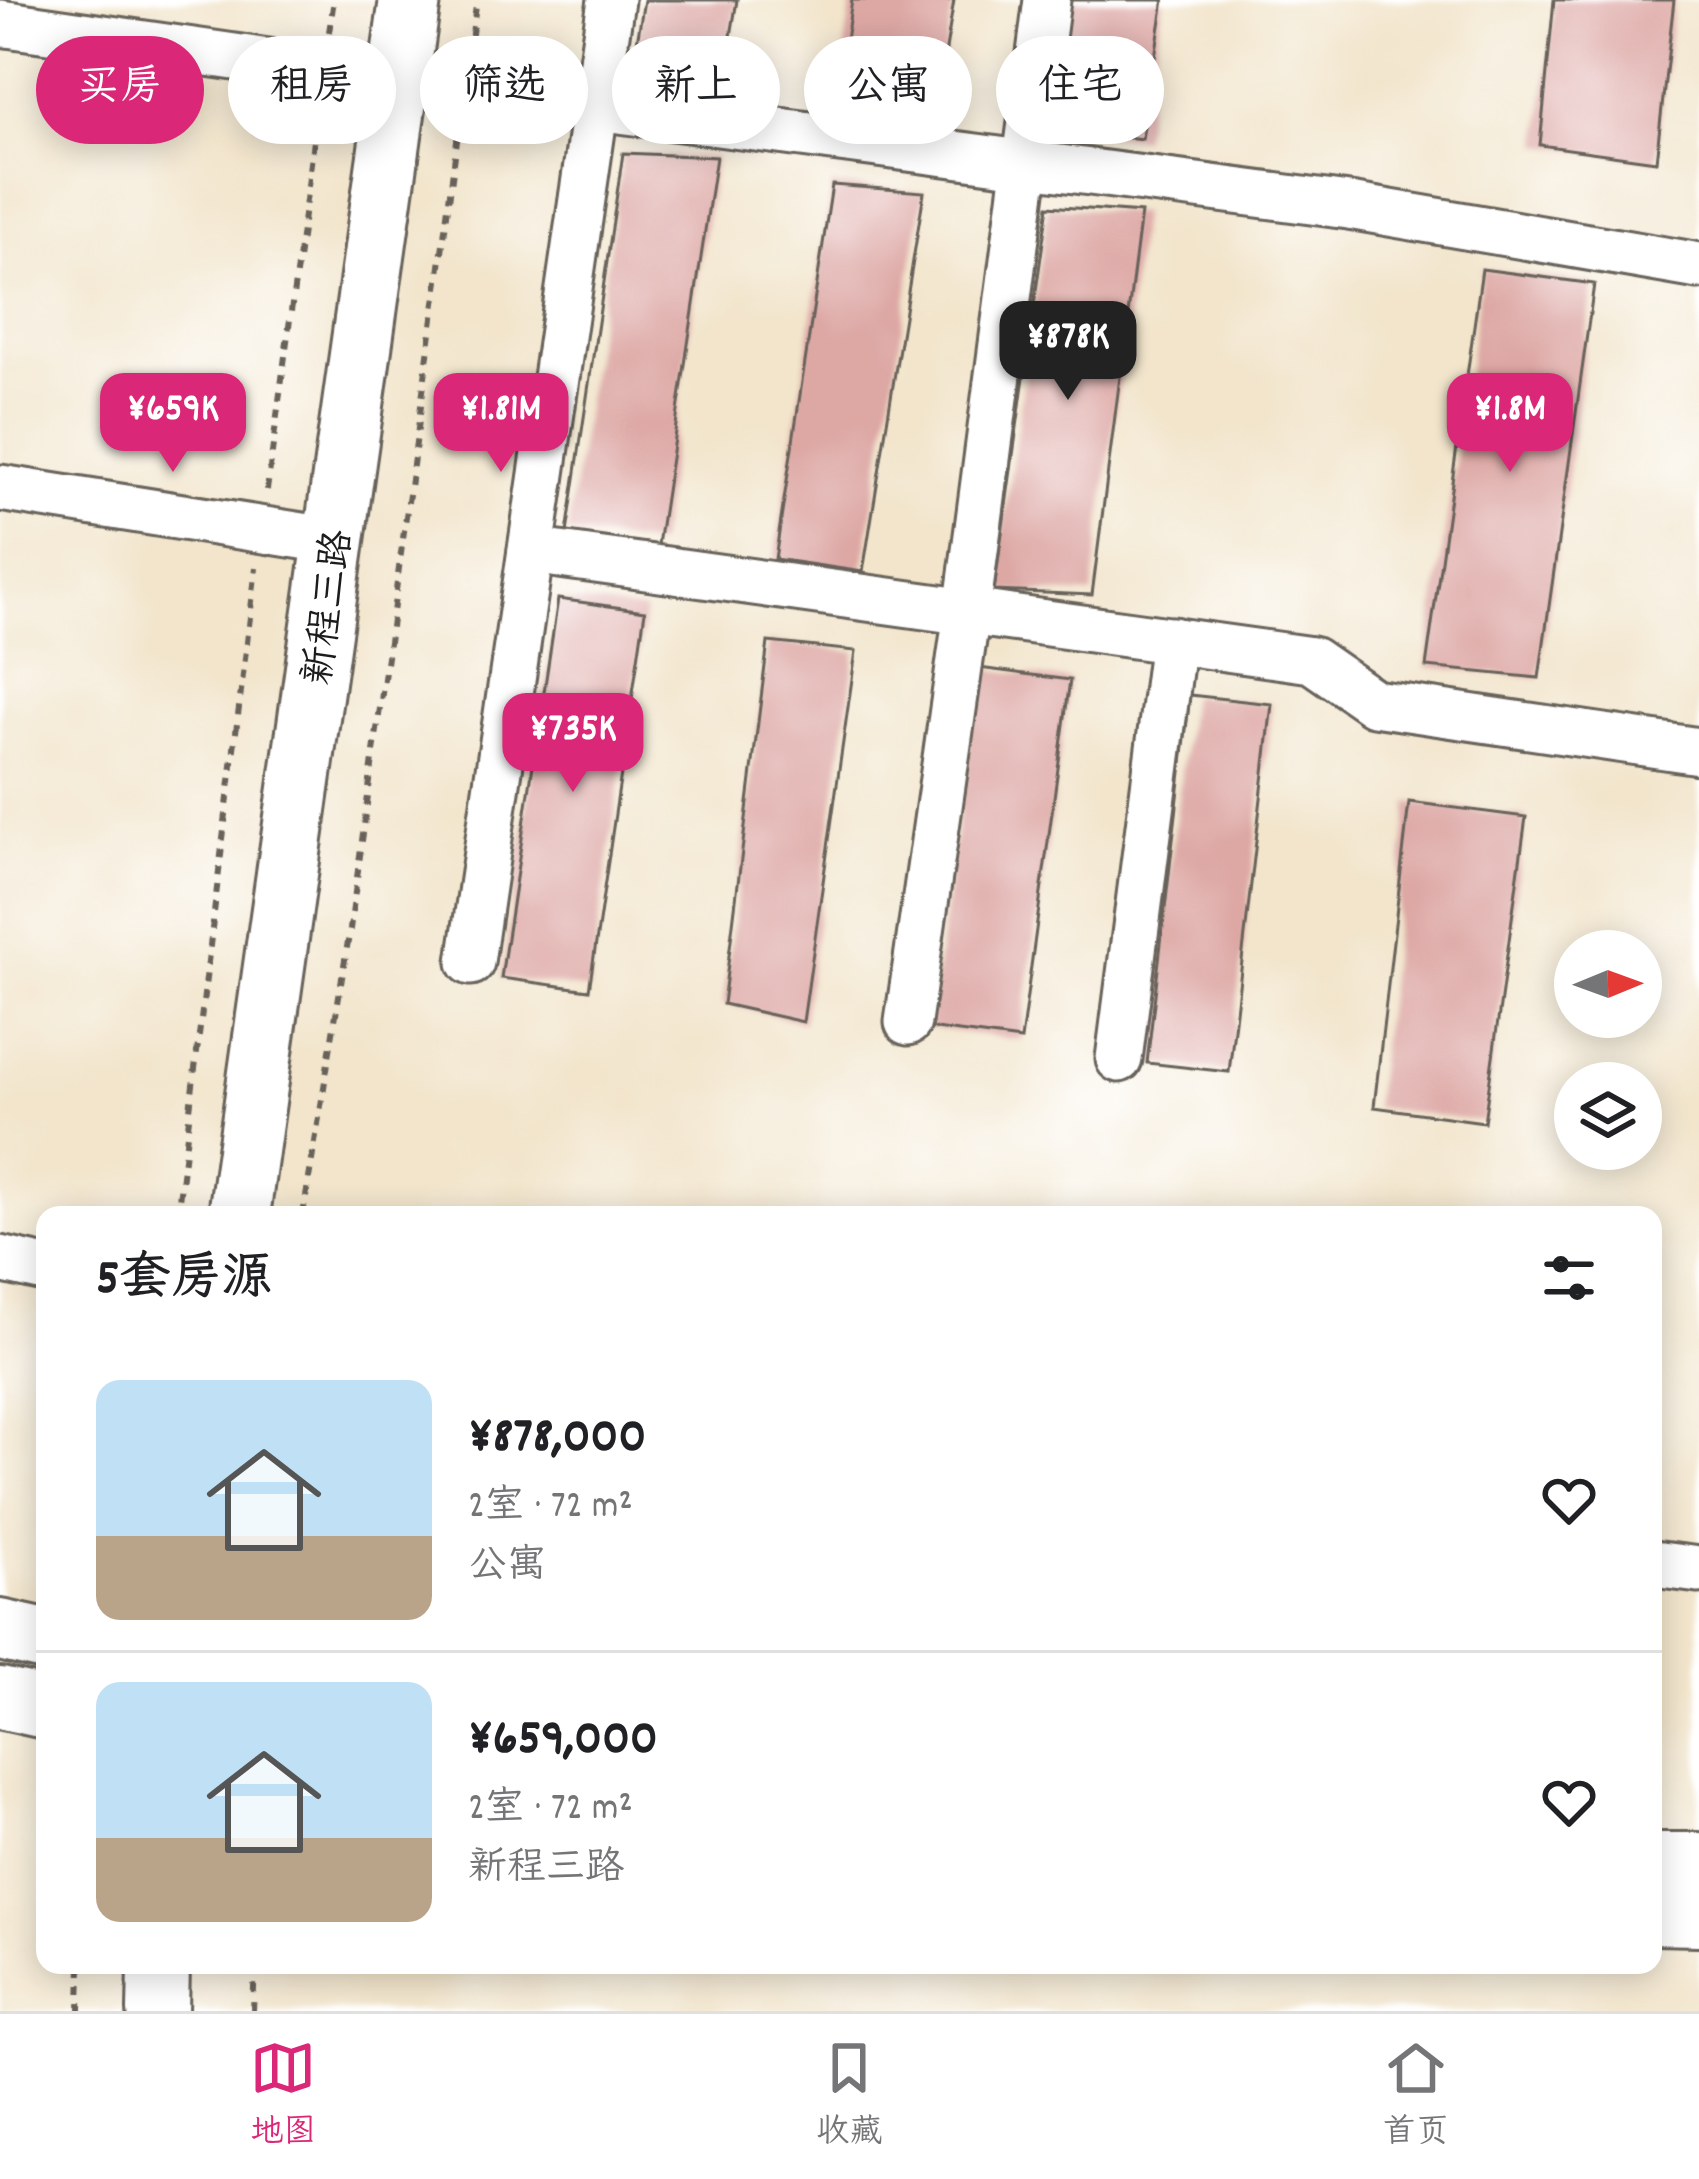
<!DOCTYPE html>
<html lang="zh">
<meta charset="utf-8">
<style>
:root{--surface:#fff;--page:#f6f6f6;--text:#202124;--muted:#757577;--line:#e0e0e0;--accent:#db2777}
body{margin:0;font-family:Dekko,"LXGW WenKai TC",sans-serif;background:var(--page);color:var(--text);height:100vh;display:flex;flex-direction:column;font-size:45px;white-space:nowrap}
*{box-sizing:border-box;margin:0}
p{font-size:39px;color:var(--muted)}
.icon{flex:none;width:66px;height:66px;fill:none;stroke:currentColor;stroke-width:2;stroke-linecap:round;stroke-linejoin:round}
.map{position:relative;flex:1;overflow:hidden}
.drawer{position:absolute;left:36px;top:1206px;width:1626px;height:768px;display:flex;flex-direction:column;background:var(--surface);border-radius:24px;box-shadow:0 6px 30px #0003}
.drawer>*{flex:none}
.top-card{position:absolute;left:36px;top:36px;width:1629px;height:108px;display:flex;gap:24px}
.needle{width:78px;rotate:89deg}
.tools{position:absolute;left:1554px;top:930px;display:grid;gap:24px}
.tools a{display:grid;place-items:center;width:108px;height:108px;border-radius:50%;background:var(--surface);box-shadow:0 6px 30px #0003;font-size:60px}
.price{position:absolute;translate:-50% -102px;padding:0 27px;border-radius:24px;background:var(--accent);color:#fff;font-size:39px;line-height:78px;filter:drop-shadow(0 3px 6px #0008)}
.price::after{content:'';position:absolute;left:50%;top:72px;width:36px;height:27px;margin-left:-18px;background:inherit;clip-path:polygon(0 0,100% 0,50% 100%)}
.price.active{background:#222;color:#fff}
ul{padding:0;list-style:none}
li{display:flex;align-items:center;gap:36px;height:300px;padding:0 60px}
li+li{border-top:3px solid var(--line)}
li span{display:grid;place-items:center;flex:none;width:336px;height:240px;border-radius:24px;color:#555}
li>.icon{margin-inline-start:auto}
span .icon{width:144px;height:144px;fill:#fffc;stroke-width:1}
li b{font-size:51px}
h2{display:flex;justify-content:space-between;align-items:center;height:144px;padding:0 60px;font-size:51px}
.chip{padding:0 42px;border-radius:54px;background:var(--surface);box-shadow:0 6px 30px #0003;font-size:42px;line-height:108px}
.chip.active{background:var(--accent);color:#fff}
.dock{display:flex;justify-content:space-around;align-items:center;height:168px;border-top:3px solid var(--line);background:var(--surface);font-size:33px;color:var(--muted)}
.dock a{display:grid;justify-items:center;gap:6px}
.dock .active{color:var(--accent)}
.map>svg:first-child{display:block}
.building{fill:#dda7a4}
.lines{fill:none;stroke-linecap:round;stroke-linejoin:round}
.minor-casing{stroke:#67625a;stroke-width:51}
.major-casing{stroke:#67625a;stroke-width:66}
.path{stroke:#67625a;stroke-width:6;stroke-dasharray:9 9;stroke-linecap:butt}
.minor{stroke:#fff;stroke-width:45}
.major{stroke:#fff;stroke-width:60}
.labels{text-anchor:middle;stroke-width:10;stroke-linejoin:round;paint-order:stroke}
.street-label{font-size:39px;fill:#1c1c1c;stroke:#fff}
</style>
<div class="map">
<svg width="1699" height="2011" viewBox="0 0 1699 2011">
<rect width="100%" height="100%" fill="#fff"/>
<filter id="ink" filterUnits="userSpaceOnUse"><feTurbulence type="fractalNoise" baseFrequency=".00833" numOctaves="2"/><feDisplacementMap in="SourceGraphic" scale="24" xChannelSelector="R" yChannelSelector="G"/><feConvolveMatrix kernelMatrix="1 2 1 2 8 2 1 2 1" color-interpolation-filters="sRGB"/></filter>
<filter id="wash" filterUnits="userSpaceOnUse"><feTurbulence type="fractalNoise" baseFrequency=".004" numOctaves="4" result="noise"/><feDisplacementMap in="SourceGraphic" scale="48" xChannelSelector="R" yChannelSelector="G"/><feGaussianBlur stdDeviation="2.7" result="paint"/><feColorMatrix in="noise" values="0 0 0 0 0 0 0 0 0 0 0 0 0 0 0 0 0 1.4 0 .05"/><feComposite in="paint" operator="in"/></filter>
<g filter="url(#wash)">
<rect width="100%" height="100%" fill="#f2e5cc"/>
<g id="blocks">
<g class="building">
<path d="M644,0H737L721,96L630,84Z"/>
<path d="M852,0H954L934,123L836,108Z"/>
<path d="M1069,0H1164L1142,139L1049,127Z"/>
<path d="M1554,0H1674L1656,161L1540,145Z"/>
<path d="M623,153L716,157L658,545L567,533Z"/>
<path d="M832,185L924,192L863,572L775,559Z"/>
<path d="M1048,206L1141,213L1092,595L994,591Z"/>
<path d="M1482,269L1594,284L1539,678L1426,667Z"/>
<path d="M558,599L645,611L589,990L501,978Z"/>
<path d="M768,642L856,651L803,1022L723,1004Z"/>
<path d="M979,668L1070,680L1021,1040L928,1028Z"/>
<path d="M1190,695L1272,704L1229,1072L1147,1063Z"/>
<path d="M1409,802L1526,817L1484,1122L1374,1107Z"/>
</g>
</g>
</g>
<g filter="url(#ink)">
<use href="#blocks" fill-opacity="0" stroke="#67625a" stroke-width="3"/>
<g class="lines">
<g class="minor-casing">
<g id="minor">
<path d="M0,23L399,81L1349,206L1699,266"/>
<path d="M0,488L334,541"/>
<path d="M531,551L1312,660L1374,703L1699,751"/>
<path d="M471,962L611,0"/>
<path d="M908,1022L967,612L1047,0"/>
<path d="M1119,1059L1173,640"/>
<path d="M0,1259L45,1269"/>
<path d="M1653,1564L1699,1570"/>
</g>
</g>
<g class="major-casing">
<g id="major">
<path d="M239,1215L410,0"/>
<path d="M0,1630L45,1640"/>
<path d="M0,1698L45,1708"/>
<path d="M1653,1863H1699"/>
<path d="M1653,1914L1699,1915"/>
<path d="M158,2011L159,1965"/>
</g>
</g>
<g class="path">
<path d="M329,32L334,0"/>
<path d="M469,53L477,0"/>
<path d="M267,490L318,111"/>
<path d="M181,1215L178,1208L256,568"/>
<path d="M303,1215L350,929L459,126"/>
<path d="M80,2011L81,1965"/>
<path d="M253,2011L255,1965"/>
</g>
<use href="#minor" class="minor"/>
<use href="#major" class="major"/>
</g>
</g>
<g class="labels">
<g class="street-label">
<text transform="translate(325 607) rotate(-82)" y="14">新程三路</text>
</g>
</g>
</svg>
<div class="tools">
<a><svg class="needle" viewBox="-14 -14 28 28"><path d="M0-13l5 13h-10z" fill="#e53935"/><path d="M0 13l5-13h-10z" fill="#757577"/></svg></a>
<a><svg class="icon" aria-label="layers" viewBox="0 0 24 24"><path d="M12 4l9 5-9 5-9-5zM3 14l9 5 9-5"/></svg></a>
</div>
<b class="price active" style="left:1068px;top:403px">¥878K</b>
<b class="price" style="left:173px;top:475px">¥659K</b>
<b class="price" style="left:501px;top:475px">¥1.81M</b>
<b class="price" style="left:1510px;top:475px">¥1.8M</b>
<b class="price" style="left:573px;top:795px">¥735K</b>
<div class="top-card">
<a class="chip active">买房</a>
<a class="chip">租房</a>
<a class="chip">筛选</a>
<a class="chip">新上</a>
<a class="chip">公寓</a>
<a class="chip">住宅</a>
</div>
<section class="drawer">
<h2>5套房源<svg class="icon" aria-label="filters" viewBox="0 0 24 24"><path d="M4 7h16M4 17h16"/><circle cx="9" cy="7" r="2"/><circle cx="15" cy="17" r="2"/></svg></h2>
<ul>
<li><span style="background:linear-gradient(#bfe0f5 65%,#b9a48a 0)"><svg class="icon" aria-label="home" viewBox="0 0 24 24"><path d="M3 11l9-7 9 7M6 9v11h12V9"/></svg></span><div><b>¥878,000</b><p>2室 · 72 m²</p><p>公寓</p></div><svg class="icon" aria-label="heart" viewBox="0 0 24 24"><path d="M12 20l-8-8c-3-5 5-10 8-4 3-6 11-1 8 4z"/></svg></li>
<li><span style="background:linear-gradient(#bfe0f5 65%,#b9a48a 0)"><svg class="icon" aria-label="home" viewBox="0 0 24 24"><path d="M3 11l9-7 9 7M6 9v11h12V9"/></svg></span><div><b>¥659,000</b><p>2室 · 72 m²</p><p>新程三路</p></div><svg class="icon" aria-label="heart" viewBox="0 0 24 24"><path d="M12 20l-8-8c-3-5 5-10 8-4 3-6 11-1 8 4z"/></svg></li>
</ul>
</section>
</div>
<nav class="dock">
<a class="active"><svg class="icon" aria-label="map" viewBox="0 0 24 24"><path d="M3 6l6-2 6 2 6-2v14l-6 2-6-2-6 2zM9 4v14M15 6v14"/></svg>地图</a>
<a><svg class="icon" aria-label="saved" viewBox="0 0 24 24"><path d="M7 4h10v16l-5-4-5 4z"/></svg>收藏</a>
<a><svg class="icon" aria-label="home" viewBox="0 0 24 24"><path d="M3 11l9-7 9 7M6 9v11h12V9"/></svg>首页</a>
</nav>
